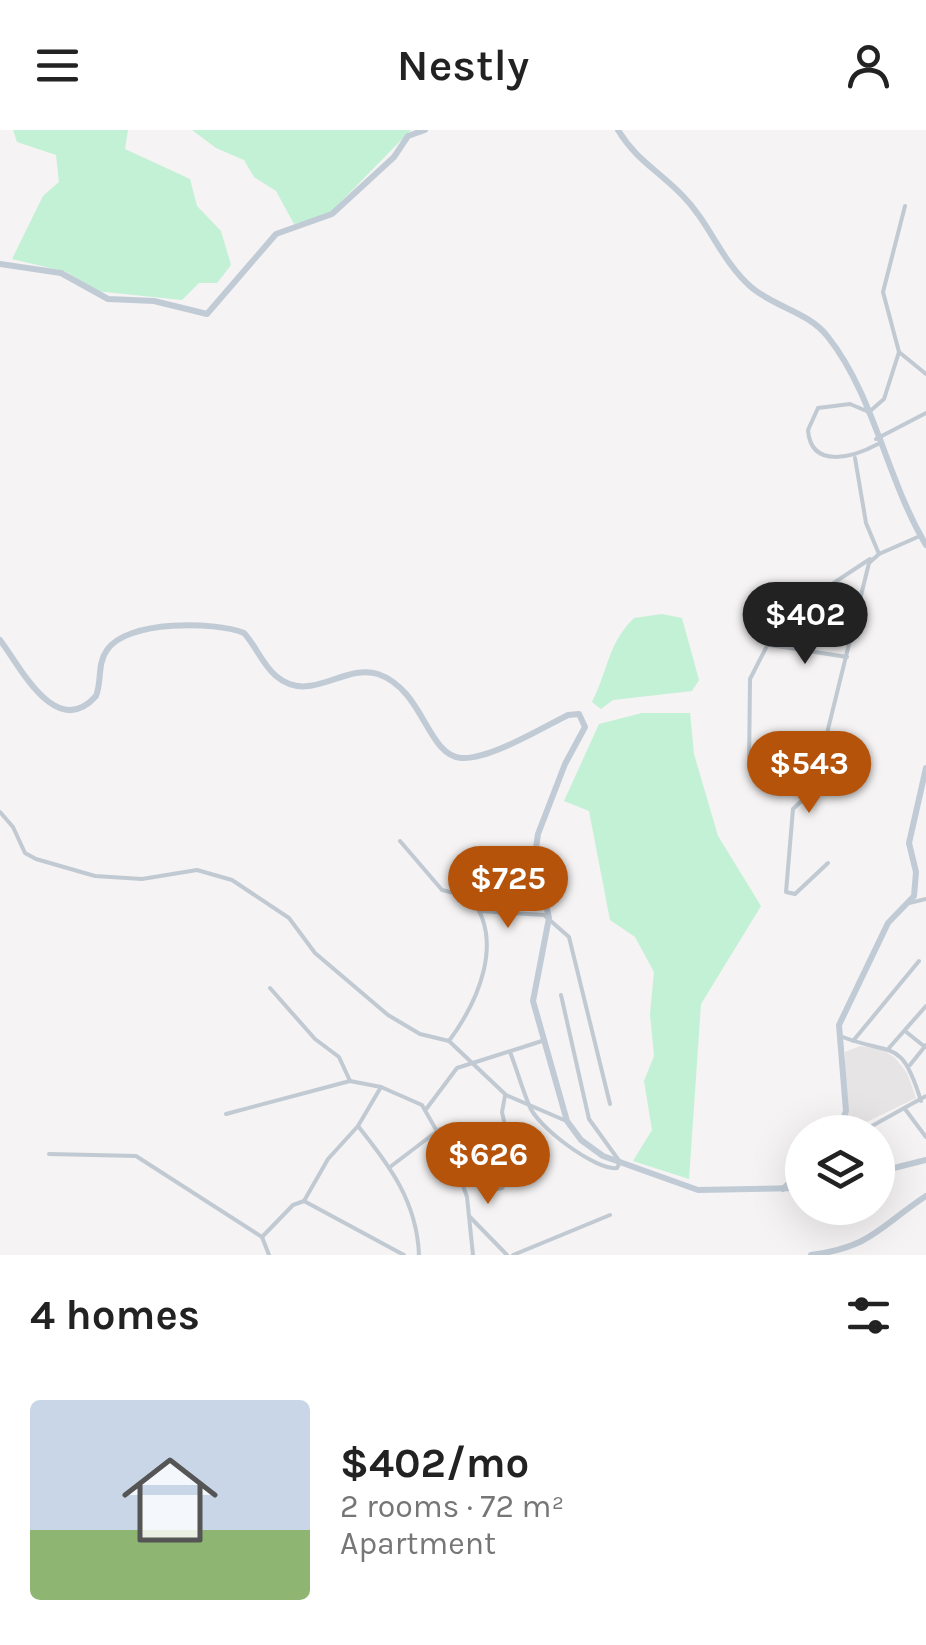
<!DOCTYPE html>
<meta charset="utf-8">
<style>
:root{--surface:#fff;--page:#f2f2f2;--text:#222;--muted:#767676;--line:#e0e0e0;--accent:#b45309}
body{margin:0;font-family:Karla,sans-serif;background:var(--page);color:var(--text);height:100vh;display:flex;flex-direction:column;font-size:38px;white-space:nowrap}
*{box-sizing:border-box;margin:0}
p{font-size:32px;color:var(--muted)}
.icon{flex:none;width:55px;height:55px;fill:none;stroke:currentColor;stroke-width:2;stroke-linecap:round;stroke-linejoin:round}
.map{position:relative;height:1125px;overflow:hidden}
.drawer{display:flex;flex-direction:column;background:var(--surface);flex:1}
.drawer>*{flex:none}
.buttons{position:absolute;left:785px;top:985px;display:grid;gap:20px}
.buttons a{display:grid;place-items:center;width:110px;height:110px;border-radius:50%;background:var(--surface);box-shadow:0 10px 40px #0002;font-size:50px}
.price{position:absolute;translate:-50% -85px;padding:0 22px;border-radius:35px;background:var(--accent);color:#fff;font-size:32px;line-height:65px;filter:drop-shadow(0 2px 5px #0008)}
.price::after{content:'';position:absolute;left:50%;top:60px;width:30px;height:22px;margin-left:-15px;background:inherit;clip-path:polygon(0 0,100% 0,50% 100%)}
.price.active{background:#222;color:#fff}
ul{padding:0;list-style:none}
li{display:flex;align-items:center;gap:30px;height:250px;padding:0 30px}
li+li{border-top:2px solid var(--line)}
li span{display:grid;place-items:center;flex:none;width:280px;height:200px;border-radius:10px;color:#555}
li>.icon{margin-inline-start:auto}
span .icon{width:120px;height:120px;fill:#fffc;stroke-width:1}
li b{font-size:42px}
h2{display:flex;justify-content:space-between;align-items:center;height:120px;padding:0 30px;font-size:42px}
header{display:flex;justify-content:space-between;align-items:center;height:130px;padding:0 30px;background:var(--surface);font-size:45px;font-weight:600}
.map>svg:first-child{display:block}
.education{fill:#e6e4e5}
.green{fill:#c3f1d5}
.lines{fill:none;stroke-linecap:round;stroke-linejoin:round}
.street{stroke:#c1cad2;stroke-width:4}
.secondary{stroke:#c1cbd6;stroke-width:6}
</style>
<header><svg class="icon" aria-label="menu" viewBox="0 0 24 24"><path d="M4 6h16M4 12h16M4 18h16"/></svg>Nestly<svg class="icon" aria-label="person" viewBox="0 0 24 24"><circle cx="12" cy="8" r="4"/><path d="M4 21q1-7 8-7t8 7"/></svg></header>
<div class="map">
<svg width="926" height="1125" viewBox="0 0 926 1125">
<rect width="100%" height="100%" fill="#f5f3f3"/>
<path class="education" d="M860,916L882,919L895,928L907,943L916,968L846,1002L845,922Z"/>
<g class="green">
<path d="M13,0H128L125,19L190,49L197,76L221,101L231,135L217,153H199L182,170L95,161L67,142L12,129L43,66L59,52L56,25L17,12Z"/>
<path d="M192,0H411L327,86L294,94L276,61L254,47L244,30L216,18Z"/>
<path d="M662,484L682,488L699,550L692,561L613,570L601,579L592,572C608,541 608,513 634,488Z"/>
<path d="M642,583H690L694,624L718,706L761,776L701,874L689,1049L633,1031L652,1000L644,951L654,926L650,884L654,842L635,807L610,790L589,681L564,671L599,594Z"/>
</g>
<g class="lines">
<g class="street">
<path d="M899,222L926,244"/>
<path d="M876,309L926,283"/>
<path d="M878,314C854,327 811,340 808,300L818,278L850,274L869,282L884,269L899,222L883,162L905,76"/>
<path d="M855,328L866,393L879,424"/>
<path d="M770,515L847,527"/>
<path d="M749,638L750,549L775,500L794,479L870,429"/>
<path d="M0,682L13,697L25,723L36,729L95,746L142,749L197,740L232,750L289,788L315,823L388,885L420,904L449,911L506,965L564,990"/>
<path d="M400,711L442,760L470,767C506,811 477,873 449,911"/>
<path d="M828,733L795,764L786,762L793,679L813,660L869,433L879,424L920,406"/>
<path d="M909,773L926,769"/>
<path d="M479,781L544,785L569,807L610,974"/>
<path d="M270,858L315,909L339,927L350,951"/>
<path d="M905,901L925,917"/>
<path d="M840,906C893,927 901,906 921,971"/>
<path d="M853,911L919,831"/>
<path d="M889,918L926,876"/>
<path d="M510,922C517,940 522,958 529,975C536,996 596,1041 617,1038L620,1032L589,989L561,865"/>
<path d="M910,935L926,915"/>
<path d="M381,957L358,996C390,1036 417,1072 419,1125"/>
<path d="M427,978L457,938L542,911"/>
<path d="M905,979L926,1007"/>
<path d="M226,984L350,951L381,957L422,975L455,1033L467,1067L473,1125"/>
<path d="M861,1002L926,966"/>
<path d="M49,1024L136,1026L262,1107L269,1125"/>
<path d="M459,1036L492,1060L502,1058L515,1041L502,982L505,966"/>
<path d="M390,1037L440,999"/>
<path d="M304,1071L328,1029L358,996"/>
<path d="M470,1087L507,1125"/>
<path d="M262,1107L293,1075L304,1071L404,1125"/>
<path d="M513,1125L610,1085"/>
</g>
<g class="secondary">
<path d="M618,0C636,30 659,41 682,65C710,93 721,131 751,157C774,177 809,182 828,207C874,265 887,350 926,415"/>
<path d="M0,134L61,143L108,169L154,171L207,184L276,104L332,84L394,27L408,6L425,0"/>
<path d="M0,510C20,536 56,611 96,566C102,551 97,534 107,520C127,490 214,491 244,503C256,516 262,534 276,546C310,575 344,533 378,544C424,560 427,625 461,628C489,630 542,598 568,585L579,584L585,597L565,634L538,704L535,725L549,788L533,871L567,991L581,1010L603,1026L698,1060L802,1058"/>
<path d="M838,1002L846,981L839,895L888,793L914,766L916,742L909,713L926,638"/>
<path d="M878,1042L926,1030"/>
<path d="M783,1059L802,1040"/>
<path d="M811,1125C872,1117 879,1097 926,1066"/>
</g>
</g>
</svg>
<div class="buttons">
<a><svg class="icon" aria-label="layers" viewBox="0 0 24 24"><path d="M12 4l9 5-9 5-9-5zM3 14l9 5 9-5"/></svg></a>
</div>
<b class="price active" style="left:805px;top:537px">$402</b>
<b class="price" style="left:809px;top:686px">$543</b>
<b class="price" style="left:508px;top:801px">$725</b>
<b class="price" style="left:488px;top:1077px">$626</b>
</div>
<section class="drawer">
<h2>4 homes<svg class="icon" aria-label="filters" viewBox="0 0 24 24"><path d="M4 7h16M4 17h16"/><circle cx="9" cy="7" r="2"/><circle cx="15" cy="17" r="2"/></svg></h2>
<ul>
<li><span style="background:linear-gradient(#c9d6e8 65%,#8fb573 0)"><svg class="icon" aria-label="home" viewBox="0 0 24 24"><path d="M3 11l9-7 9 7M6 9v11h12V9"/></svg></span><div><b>$402/mo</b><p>2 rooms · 72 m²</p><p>Apartment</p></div></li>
</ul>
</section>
